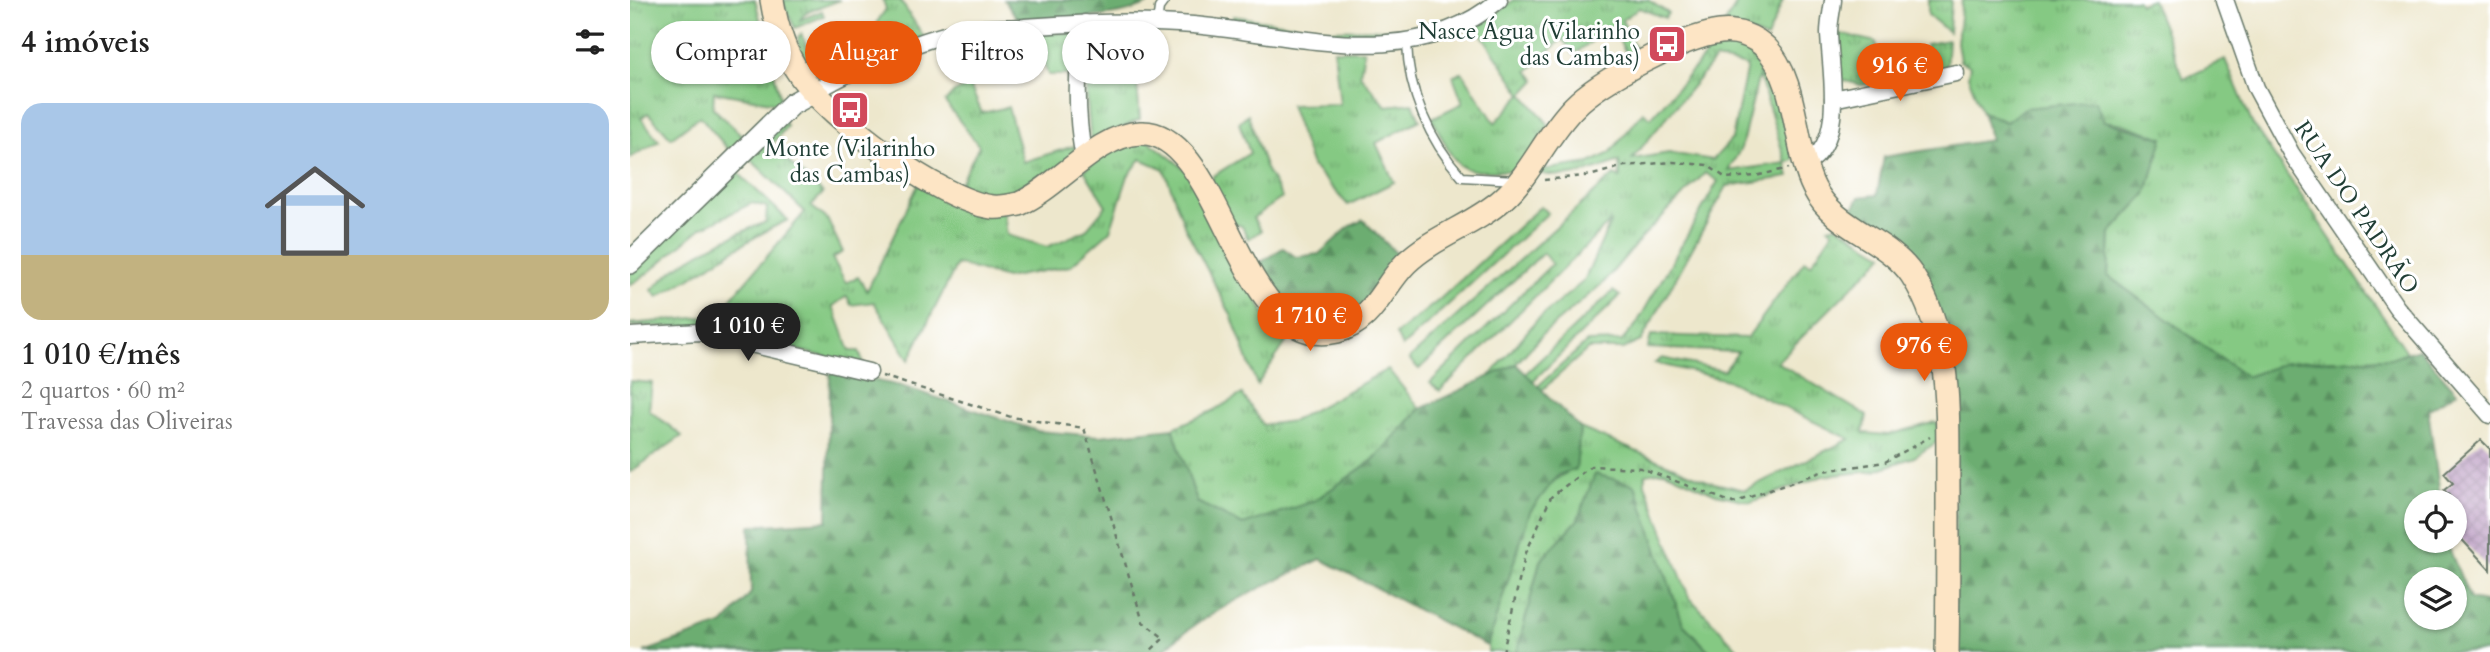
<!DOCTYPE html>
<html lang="pt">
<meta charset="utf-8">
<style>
:root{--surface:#fff;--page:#f2f2f2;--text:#222;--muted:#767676;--accent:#ea580c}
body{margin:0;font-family:Cardo,serif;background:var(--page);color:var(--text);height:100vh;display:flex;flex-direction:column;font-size:26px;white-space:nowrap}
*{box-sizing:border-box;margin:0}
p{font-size:23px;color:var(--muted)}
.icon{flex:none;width:38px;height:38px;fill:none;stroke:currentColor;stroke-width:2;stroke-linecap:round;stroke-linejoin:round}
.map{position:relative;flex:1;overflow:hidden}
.details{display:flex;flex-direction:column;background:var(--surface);width:630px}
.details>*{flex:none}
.banner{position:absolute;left:21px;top:21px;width:665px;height:63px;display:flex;gap:14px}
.controls{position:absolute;left:1774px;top:490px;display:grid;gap:14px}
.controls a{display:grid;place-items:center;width:63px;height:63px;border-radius:50%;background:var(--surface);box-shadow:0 2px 5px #0004;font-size:35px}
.price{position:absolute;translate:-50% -60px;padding:0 16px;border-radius:24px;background:var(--accent);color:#fff;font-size:23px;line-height:46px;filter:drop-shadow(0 2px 4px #0008)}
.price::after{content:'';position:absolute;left:50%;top:42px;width:21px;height:16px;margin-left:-10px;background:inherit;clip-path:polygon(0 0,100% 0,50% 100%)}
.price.current{background:#222;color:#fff}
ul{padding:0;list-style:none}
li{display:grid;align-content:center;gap:14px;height:371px;padding:0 21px}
li span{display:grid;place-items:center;height:217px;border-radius:21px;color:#555}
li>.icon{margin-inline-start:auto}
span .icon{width:126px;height:126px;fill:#fffc;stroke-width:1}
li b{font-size:30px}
h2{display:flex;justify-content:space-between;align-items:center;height:84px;padding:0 21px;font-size:30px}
.tag{padding:0 24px;border-radius:32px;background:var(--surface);box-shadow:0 2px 5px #0004;font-size:24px;line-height:63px}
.tag.current{background:var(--accent);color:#fff}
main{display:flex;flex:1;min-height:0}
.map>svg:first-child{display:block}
.grass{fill:url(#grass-tufts);stroke:#52835c;stroke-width:2;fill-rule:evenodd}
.forest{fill:url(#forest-firs);stroke:#467552;stroke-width:2;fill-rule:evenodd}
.building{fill:url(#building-cross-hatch)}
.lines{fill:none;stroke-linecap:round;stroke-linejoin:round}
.service-casing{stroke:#677869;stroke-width:11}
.minor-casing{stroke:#677869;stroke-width:19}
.tertiary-casing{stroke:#677869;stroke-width:24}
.secondary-casing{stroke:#677869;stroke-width:26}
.path{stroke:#677869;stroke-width:2.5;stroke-dasharray:5 5;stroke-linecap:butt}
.service{stroke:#fff;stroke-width:8}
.minor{stroke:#fff;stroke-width:16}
.tertiary{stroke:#fff;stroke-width:21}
.secondary{stroke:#fde5c5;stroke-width:23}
.labels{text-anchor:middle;stroke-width:6;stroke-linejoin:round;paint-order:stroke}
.poi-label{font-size:23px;fill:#1f3d34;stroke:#fff;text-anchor:end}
.street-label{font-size:23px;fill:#1f3d34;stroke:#fff}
</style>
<main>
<section class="details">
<h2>4 imóveis<svg class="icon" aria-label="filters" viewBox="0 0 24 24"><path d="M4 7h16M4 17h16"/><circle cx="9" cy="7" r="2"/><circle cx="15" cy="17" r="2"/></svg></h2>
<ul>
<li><span style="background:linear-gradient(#a9c7e8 70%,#c2b280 0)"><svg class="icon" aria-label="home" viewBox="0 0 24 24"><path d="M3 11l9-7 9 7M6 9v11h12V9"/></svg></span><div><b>1 010 €/mês</b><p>2 quartos · 60 m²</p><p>Travessa das Oliveiras</p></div></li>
</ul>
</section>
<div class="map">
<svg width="1860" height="652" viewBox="0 0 1860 652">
<defs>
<pattern id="grass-tufts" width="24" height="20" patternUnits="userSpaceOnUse" patternTransform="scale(1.75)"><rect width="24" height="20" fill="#85c983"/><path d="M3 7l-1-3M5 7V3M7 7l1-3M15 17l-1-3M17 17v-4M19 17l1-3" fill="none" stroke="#6ca46c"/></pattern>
<pattern id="forest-firs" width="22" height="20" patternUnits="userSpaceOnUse" patternTransform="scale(1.75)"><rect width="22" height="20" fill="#6cad71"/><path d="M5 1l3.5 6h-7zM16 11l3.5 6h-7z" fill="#588e5e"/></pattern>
<pattern id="building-cross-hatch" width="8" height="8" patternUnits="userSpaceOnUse" patternTransform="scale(1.75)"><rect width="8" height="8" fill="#b999c1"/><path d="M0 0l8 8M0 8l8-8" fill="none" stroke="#967e9e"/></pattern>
</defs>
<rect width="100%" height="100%" fill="#fff"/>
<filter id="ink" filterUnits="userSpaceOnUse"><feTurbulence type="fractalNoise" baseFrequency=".0143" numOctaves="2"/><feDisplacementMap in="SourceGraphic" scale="14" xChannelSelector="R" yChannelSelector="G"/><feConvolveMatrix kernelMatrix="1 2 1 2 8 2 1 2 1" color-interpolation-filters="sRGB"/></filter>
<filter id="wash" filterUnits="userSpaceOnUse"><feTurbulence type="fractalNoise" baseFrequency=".00686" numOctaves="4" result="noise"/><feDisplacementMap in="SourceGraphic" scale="28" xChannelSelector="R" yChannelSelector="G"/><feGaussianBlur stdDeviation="1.57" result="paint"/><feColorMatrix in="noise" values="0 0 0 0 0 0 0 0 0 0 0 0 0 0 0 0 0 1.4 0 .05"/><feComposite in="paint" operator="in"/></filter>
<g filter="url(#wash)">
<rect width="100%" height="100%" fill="#ede7cc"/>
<g class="grass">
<path d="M0,0H125L152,104L84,92L83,108L116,139L102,154L70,116L41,138L18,113L11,118L29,141L0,158Z"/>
<path d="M151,0H210L175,13L170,20L192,11L194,16L165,28Z"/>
<path d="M253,0H270L294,37L263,47L258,45L247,22L256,9Z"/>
<path d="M883,0H1018L1038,13L1035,18L1009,8L992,20L1008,56L1000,60L982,27L944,54L932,39L898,71L906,80L893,94L919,125L889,171C823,171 832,177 802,118L833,103L823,76L832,72L865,123L892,94L845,25L862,17Z"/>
<path d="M1109,0H1153L1137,39L1095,23Z"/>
<path d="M1298,0H1321L1319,32L1298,15Z"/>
<path d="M1332,0H1507L1510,4L1522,0L1554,79L1595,59L1622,123L1777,352L1761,358L1658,362L1616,377L1478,276L1480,233L1516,194L1533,138L1493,124L1395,108L1376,122L1352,112L1338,76L1340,66L1330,61L1327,42Z"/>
<path d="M603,16L699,30L773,29L774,35L700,36L602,24Z"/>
<path d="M390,33H445V75H418L414,63H396Z"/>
<path d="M1206,33L1246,42L1254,81L1231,85L1211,80Z"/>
<path d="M171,34L180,53L192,64L203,65L238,51L240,56C212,67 169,86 168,37Z"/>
<path d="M1318,40L1316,70L1299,73L1296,44Z"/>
<path d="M1098,42C1115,46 1126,51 1137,65L1164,160L1156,163L1159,177L1097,186L1011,341L993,349H958L912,390L908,386L957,342L992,341L1006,325L1088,181L1075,173L1012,237L974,282L913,334L886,364L858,378L907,320L954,281L981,221L810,391L800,383L922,264L913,253L789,369L779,359L984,175L990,178L989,161C965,171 930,182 905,171L960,163L980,153L1013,112L1021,118L1076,55L1071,47ZM1085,59L1117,66L1102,139L1083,160L1039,153L1002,159ZM1129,75L1156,163L1098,171L1111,148Z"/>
<path d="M704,50H734L730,75L756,106L783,103L790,120L746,143L764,182L718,205L682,166L660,105L710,104Z"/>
<path d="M506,72L510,119L461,143L455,76Z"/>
<path d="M340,86L352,113L378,107L393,162L444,146L446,158C398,189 386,214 329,185L349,146L315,102L324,92Z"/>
<path d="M618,114L635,167L652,198L623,218L631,231L618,239L612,226L601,223L580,188L583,176L620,153L609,123Z"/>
<path d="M153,122L157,126L141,146L193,193L181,206L197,219L213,252L202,258L216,283L228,277L237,291L288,185L374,213L377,235L417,247L455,231L476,206L454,170L490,144L519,141L556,170L634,313L661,335L627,385L601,315L555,227L534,169L511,159L498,176L480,231L440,266L376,278L327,264L279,360L244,302L221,305L217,296L203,306L220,351H229L234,366L73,327L0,326V324L86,316L175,212L119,158Z"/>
<path d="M106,171L158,220C110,242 74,272 28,297L22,290C52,257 96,238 136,222L137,207L122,203L71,228L18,273L0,285V269Z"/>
<path d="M911,206L918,213L772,347L766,334L809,300Z"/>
<path d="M1206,225L1254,255L1147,362L1237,416L1233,433L1258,435L1306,422L1311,429L1310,440L1284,457L1244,471L1193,476L1121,502L1086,494L1035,471L1015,474V484L1059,597L1111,652H1080L1053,624L1005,486L947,521L910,561L887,652H858C856,634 890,529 900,512C911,492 926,475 946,469L950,428L1080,482L1115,490L1220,439L1097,380L1025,363L1032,358L1094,371L1108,352L1018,348L1021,335L1117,338L1175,260L1181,264L1203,231L1198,227Z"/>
<path d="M983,291L990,296L903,381L895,374Z"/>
<path d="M758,369L790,409L743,460L684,501L613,525L567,502L543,428L583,411L612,394L633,425L663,421Z"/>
<path d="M0,381L22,383L19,410L52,436L0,472Z"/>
</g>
<g class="forest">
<path d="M374,0H524C496,22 424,17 388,19Z"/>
<path d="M1465,101L1474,121L1533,138L1516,194L1480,233L1478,276L1616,377L1658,362L1761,358L1789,349L1827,392L1798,410L1811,502H1787V541H1816L1840,599L1860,603V652H1325V393L1278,255L1249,231L1221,214L1229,197L1247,195L1254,157L1361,140L1352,112L1376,122L1395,108ZM1787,579H1825V618H1787Z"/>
<path d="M733,220L770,257C757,275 742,305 721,315C717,317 709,317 705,318C666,325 643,297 625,266L653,248L666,257L689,254L719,227Z"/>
<path d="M886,364L950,428L946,469L928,475L900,512L857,646L691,559C637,585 575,611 531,652H14L94,624L121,593L120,526L197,521L200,371L271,386L408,431L469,436L543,428L567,502L613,525L684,501L743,460L790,409Z"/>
<path d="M965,474L1005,485L1053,624L1080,652H887L910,561L947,521Z"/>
</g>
<g id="blocks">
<path class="building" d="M1851,440L1860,449V570L1825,532V502L1814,490L1823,483L1814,473Z"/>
</g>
</g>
<g filter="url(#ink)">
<use href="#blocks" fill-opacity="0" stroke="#677869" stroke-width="2"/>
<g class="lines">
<g class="service-casing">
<g id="service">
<path d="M527,23L529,8L535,0"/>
<path d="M777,42C778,92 799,140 832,177L886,180"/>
</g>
</g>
<g class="minor-casing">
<g id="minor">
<path d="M1595,0L1626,88L1661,153L1767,308L1860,415"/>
<path d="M184,92C230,66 278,43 330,31C350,27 373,28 394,27C450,23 507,20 563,25C665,34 782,74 869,0"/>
<path d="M1203,99L1326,73"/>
<path d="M454,159C446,116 445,66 455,23"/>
<path d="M1177,163C1216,141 1200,71 1199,33C1199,22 1202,11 1203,0"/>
<path d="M0,336L70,332L239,372"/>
</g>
</g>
<g class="tertiary-casing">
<path id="tertiary" d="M0,263L162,104L184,92"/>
</g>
<g class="secondary-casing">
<path id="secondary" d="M142,0C146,25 155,54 170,75C200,118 309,200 362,207C371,208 380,206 389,204C428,187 467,135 510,133C592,128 608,355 707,331C743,322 752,287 776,263C804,236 844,225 873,199C902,173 916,135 944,107C970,80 1053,37 1090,32C1107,30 1124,36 1136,48C1168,80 1164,149 1184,188C1205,230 1257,238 1282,275C1324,339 1317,421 1318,494C1318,547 1318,599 1317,652"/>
</g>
<g class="path">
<path d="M914,180L963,175L994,166L1043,162L1077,165L1096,178L1126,176L1159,168"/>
<path d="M252,376L381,417L454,428L513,622L534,638L519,652"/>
<path d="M873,652L895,555L921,497L961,466L1011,468L1103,503L1194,471L1255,462L1300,437"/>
</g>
<use href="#service" class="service"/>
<use href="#minor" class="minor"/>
<use href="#tertiary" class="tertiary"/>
<use href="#secondary" class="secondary"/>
</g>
</g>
<defs>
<g id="bus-square" transform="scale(2.0125)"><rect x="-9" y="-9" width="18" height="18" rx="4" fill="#d1495b" stroke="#fff"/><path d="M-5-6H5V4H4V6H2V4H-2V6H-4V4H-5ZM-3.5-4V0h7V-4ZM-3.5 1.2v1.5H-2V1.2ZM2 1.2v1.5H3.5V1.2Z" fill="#fff"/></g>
</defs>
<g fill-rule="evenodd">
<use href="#bus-square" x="1037" y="44"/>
<use href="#bus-square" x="220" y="110"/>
</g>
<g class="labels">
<g class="poi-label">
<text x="1010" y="39">Nasce Água (Vilarinho<tspan x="1010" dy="26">das Cambas)</tspan></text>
<text x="220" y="156" text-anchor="middle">Monte (Vilarinho<tspan x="220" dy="26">das Cambas)</tspan></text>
</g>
<g class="street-label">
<text transform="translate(1727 207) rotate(56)" y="8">RUA DO PADRÃO</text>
</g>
</g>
</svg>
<div class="controls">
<a><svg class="icon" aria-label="locate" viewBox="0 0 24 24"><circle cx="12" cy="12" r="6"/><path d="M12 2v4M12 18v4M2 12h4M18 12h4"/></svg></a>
<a><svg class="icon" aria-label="layers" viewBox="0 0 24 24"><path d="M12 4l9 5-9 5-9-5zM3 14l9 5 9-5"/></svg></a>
</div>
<b class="price" style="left:1270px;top:103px">916 €</b>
<b class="price" style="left:680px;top:353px">1 710 €</b>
<b class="price current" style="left:118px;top:363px">1 010 €</b>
<b class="price" style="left:1294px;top:383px">976 €</b>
<div class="banner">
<a class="tag">Comprar</a>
<a class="tag current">Alugar</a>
<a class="tag">Filtros</a>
<a class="tag">Novo</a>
</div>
</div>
</main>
